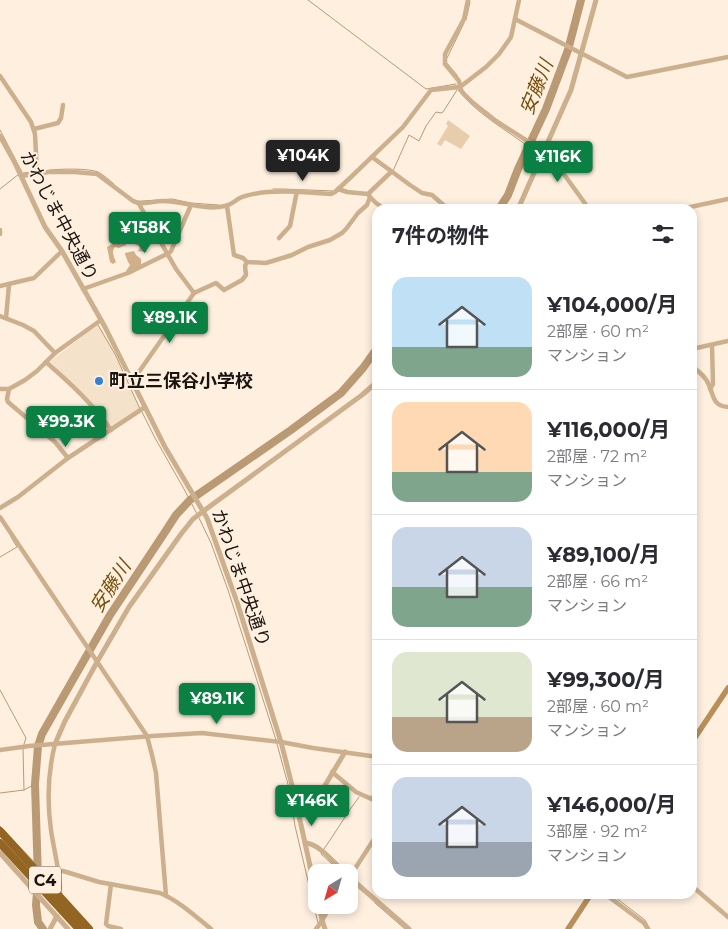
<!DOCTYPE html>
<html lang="ja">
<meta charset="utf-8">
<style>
:root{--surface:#fff;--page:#f7f7f7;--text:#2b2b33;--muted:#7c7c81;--line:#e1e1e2;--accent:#0b8043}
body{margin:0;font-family:Montserrat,"Noto Sans JP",sans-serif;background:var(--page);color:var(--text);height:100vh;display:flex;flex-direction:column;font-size:19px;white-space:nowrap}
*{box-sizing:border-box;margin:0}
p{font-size:16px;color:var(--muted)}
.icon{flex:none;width:28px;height:28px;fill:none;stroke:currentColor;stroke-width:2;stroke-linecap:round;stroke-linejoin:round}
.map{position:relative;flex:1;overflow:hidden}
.details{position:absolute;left:372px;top:204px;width:325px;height:695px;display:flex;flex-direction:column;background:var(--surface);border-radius:15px;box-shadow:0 2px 8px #0003}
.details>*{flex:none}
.needle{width:32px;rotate:217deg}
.tools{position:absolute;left:308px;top:864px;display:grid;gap:10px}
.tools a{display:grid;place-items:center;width:50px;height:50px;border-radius:10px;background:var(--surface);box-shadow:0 2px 8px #0003;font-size:25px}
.price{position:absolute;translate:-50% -42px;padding:0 11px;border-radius:5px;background:var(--accent);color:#fff;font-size:16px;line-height:32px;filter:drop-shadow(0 1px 2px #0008)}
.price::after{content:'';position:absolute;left:50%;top:30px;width:15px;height:11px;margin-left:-8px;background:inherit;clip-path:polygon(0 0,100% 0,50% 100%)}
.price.active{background:#222;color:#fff}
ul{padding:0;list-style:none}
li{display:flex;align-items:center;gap:15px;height:125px;padding:0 20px}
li+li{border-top:1px solid var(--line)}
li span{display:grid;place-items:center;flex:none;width:140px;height:100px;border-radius:15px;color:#555}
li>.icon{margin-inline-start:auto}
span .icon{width:60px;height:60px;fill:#fffc;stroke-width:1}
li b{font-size:21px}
h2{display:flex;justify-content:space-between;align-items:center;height:60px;padding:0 20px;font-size:21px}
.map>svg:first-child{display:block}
.built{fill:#f5e2cb}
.green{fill:#e8cdad}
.forest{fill:#d0af89}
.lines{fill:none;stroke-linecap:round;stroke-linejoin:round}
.stream{stroke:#b99a74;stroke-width:1}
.river{stroke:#b99a74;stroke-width:8}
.minor{stroke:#ccb08e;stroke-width:4.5}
.tertiary{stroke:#ccb08e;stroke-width:5}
.secondary{stroke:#b88f5b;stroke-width:5.5}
.motorway{stroke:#936523;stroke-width:8}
.poi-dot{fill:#3382d2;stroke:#feefdf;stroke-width:2}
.labels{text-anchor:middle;stroke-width:4;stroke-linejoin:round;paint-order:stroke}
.shield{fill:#feefdf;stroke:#5e564d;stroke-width:1}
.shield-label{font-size:16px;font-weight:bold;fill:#19140f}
.street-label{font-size:18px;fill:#19140f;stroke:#feefdf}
.poi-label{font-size:18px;font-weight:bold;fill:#19140f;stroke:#feefdf;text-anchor:start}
.water-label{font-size:19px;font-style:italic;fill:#774d08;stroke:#feefdf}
</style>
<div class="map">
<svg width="728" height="929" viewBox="0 0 728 929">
<rect width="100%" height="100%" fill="#feefdf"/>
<path class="built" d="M98,324L110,344L140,408L112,427L92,403L51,362V361Z"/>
<path class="green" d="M448,120L470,136L461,149L445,140L441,146L437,144L448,126L446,124Z"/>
<g class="forest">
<path d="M123,214H127L129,216L130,222L136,225V233L141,231L144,232V237L142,238L140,242L141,245L145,242L146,243V244L141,247L144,248L147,251L146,252L139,251L137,252L140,248C139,245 135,244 132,244L128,239H126V245L119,248L115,247C111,252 114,257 116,262L113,264L110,262L107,247L112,244L111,237L112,235H117L123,230L122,227L123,222L121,218Z"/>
<path d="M134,251L136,255L141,259V265L133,273L130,274L126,271L130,265L128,262L125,254V253Z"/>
</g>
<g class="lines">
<g class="stream">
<path d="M308,0L426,89L456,84"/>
<path d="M466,20L470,2"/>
<path d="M447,58L464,23"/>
<path d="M446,62L457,75V76"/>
<path d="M458,90C477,114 505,129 529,147"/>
<path d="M0,130L22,172"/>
<path d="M50,170C61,169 88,168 98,172C104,175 109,180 114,184"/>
<path d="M393,171L409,135L419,141L426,126L436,112L441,113L443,112L457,90"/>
<path d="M23,173L41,171"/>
<path d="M0,189L19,174"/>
<path d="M273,189H282L334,191"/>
<path d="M142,201L172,199L191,203L218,205"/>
<path d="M98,325L116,356L140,409"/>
<path d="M692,364L705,375"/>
<path d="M142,412L155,438L184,489L197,514"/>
<path d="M199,518L211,543L228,590L276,740"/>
<path d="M0,557L17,547L11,537"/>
<path d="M0,690L26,738L24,744"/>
<path d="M277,744L289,788L295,826L318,923"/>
<path d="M23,748L24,790"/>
<path d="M0,793L24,790L35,784"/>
<path d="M371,796L378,799"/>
<path d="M0,826L36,864"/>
<path d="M324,849C336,832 346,814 359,797"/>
<path d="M322,852L321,854L341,872"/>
<path d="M611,894L645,920L650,929"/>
<path d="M375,903L405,929"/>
</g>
<g class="river">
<path d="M499,209L508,195L518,169L546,109L568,50L581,0"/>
<path d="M43,929L38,922L36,905L38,879L35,784L38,746L42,734L71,683L110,615L165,532L176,515L190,500L291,430L341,393L363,368L378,347"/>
</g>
<g class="minor">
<path d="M468,0L464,19L445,54V64L459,81L461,90L464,94L472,102L496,121L543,151L558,166L589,209"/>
<path d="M515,19L627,77L728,57"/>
<path d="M0,76L31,122L35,134L37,173"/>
<path d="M34,129L58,123L61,118L63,105"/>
<path d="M372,157L410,185L422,193L432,195L448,209"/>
<path d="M21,176L48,172H75L97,174L133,201C142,206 153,201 163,201C183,201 204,211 225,206C230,205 234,202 238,199C247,194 258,193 268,192C289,190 310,193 331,194L335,192L351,177L403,127L431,90L460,87L486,67L499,54L511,37L519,0"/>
<path d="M338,189L347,192L368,194"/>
<path d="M370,197L376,203L385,209"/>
<path d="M139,204L176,269L194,293L216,283L224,290L242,280L246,275L245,266L247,262"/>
<path d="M227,206L234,255L243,258L247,262L266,263L292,255L308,247L330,240L342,233L346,229L358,213L367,205L370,197L368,194L391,172"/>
<path d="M681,209L728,199"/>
<path d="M0,230V234"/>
<path d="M279,238L290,226L297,191"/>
<path d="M0,286L34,278L62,251"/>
<path d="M83,289L128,273L169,253L171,251L191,205"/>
<path d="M0,316L23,325L34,331L55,353"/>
<path d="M6,318L9,285"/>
<path d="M692,349L728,341"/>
<path d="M46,362C70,383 93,404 111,430"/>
<path d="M692,366C698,371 703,375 707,381C714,393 711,406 728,407"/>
<path d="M132,380L134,379L194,293"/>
<path d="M0,389H9L25,380L37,371L55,353L101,320"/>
<path d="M9,389L7,399L8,402L55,442L68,458"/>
<path d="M710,389L713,384L712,345"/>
<path d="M0,508L18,497L68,458L145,407"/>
<path d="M0,517L147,736L152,755L156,773L166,896"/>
<path d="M55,744C48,772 47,802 51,830C54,852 61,874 60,896"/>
<path d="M0,750L29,746L152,736L202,733L281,742L313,748L378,757"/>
<path d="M332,772L356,792L378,802"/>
<path d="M57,871H63L99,882L160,893C179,901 195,916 211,929"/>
<path d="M349,878L378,833"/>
<path d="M111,884L106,924L108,926L121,929"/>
<path d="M692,886L728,917"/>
<path d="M605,894L644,923L648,929"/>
<path d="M316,929C322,922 326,913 331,905"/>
</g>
<g class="tertiary">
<path d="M0,136L14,161L45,227L62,251L105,327L165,447L207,518L237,602L281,742L294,793L316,893"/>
<path d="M518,209L571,90L596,0"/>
<path d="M55,744L65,721L97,662L129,607L181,534L193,519L213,504L362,395L378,381"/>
<path d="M299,816L307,812L312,807L345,752"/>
<path d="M305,843C319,843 335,864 344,872"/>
<path d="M0,853L68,929"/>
<path d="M349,877L409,929"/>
<path d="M319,905L322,920L325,929"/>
<path d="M50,929L57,916"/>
</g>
<g class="secondary">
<path d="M692,742L728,688"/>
<path d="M568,929L591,894"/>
</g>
<g class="motorway">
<path d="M0,831L89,929"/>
<path d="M0,843L79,929"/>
</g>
</g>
<circle class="poi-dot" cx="99" cy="381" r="5"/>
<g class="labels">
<rect class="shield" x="29" y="866.5" width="32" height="27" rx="4"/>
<g class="shield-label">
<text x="45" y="886">C4</text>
</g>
<g class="street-label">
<text transform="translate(59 216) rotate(62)" y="6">かわじま中央通り</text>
<text transform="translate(241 578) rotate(71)" y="6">かわじま中央通り</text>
</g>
<g class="poi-label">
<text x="109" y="387">町立三保谷小学校</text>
</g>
<g class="water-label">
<text transform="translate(536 87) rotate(-68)" y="7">安藤川</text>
<text transform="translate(110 586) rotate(-57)" y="7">安藤川</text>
</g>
</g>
</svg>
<div class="tools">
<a><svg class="needle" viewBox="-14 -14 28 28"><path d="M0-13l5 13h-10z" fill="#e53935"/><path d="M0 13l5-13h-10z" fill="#7c7c81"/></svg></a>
</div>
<b class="price active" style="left:303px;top:182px">¥104K</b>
<b class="price" style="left:558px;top:183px">¥116K</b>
<b class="price" style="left:145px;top:254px">¥158K</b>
<b class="price" style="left:170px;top:344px">¥89.1K</b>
<b class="price" style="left:66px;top:448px">¥99.3K</b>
<b class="price" style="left:217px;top:725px">¥89.1K</b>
<b class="price" style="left:312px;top:827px">¥146K</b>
<section class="details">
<h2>7件の物件<svg class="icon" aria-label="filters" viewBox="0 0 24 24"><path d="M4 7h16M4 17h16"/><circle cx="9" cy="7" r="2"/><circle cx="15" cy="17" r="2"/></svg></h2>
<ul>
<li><span style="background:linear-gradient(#bfe0f5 70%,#7fa58c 0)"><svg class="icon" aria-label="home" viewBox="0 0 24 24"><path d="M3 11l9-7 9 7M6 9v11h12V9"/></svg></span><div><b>¥104,000/月</b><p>2部屋 · 60 m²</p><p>マンション</p></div></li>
<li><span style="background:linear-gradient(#ffd9b3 70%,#7fa58c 0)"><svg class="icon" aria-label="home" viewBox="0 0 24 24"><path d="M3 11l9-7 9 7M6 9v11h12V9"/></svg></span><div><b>¥116,000/月</b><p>2部屋 · 72 m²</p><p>マンション</p></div></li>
<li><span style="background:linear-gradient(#c9d6e8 60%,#7fa58c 0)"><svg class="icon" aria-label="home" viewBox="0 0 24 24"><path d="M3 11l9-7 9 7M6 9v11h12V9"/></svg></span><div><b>¥89,100/月</b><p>2部屋 · 66 m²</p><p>マンション</p></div></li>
<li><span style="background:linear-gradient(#dfe7d0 65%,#b9a48a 0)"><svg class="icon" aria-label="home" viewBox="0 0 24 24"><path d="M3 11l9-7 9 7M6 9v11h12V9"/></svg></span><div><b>¥99,300/月</b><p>2部屋 · 60 m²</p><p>マンション</p></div></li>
<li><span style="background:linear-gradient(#c9d6e8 65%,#9aa5b1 0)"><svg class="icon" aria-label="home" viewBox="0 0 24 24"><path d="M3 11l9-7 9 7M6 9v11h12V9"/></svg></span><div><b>¥146,000/月</b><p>3部屋 · 92 m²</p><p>マンション</p></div></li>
</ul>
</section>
</div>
